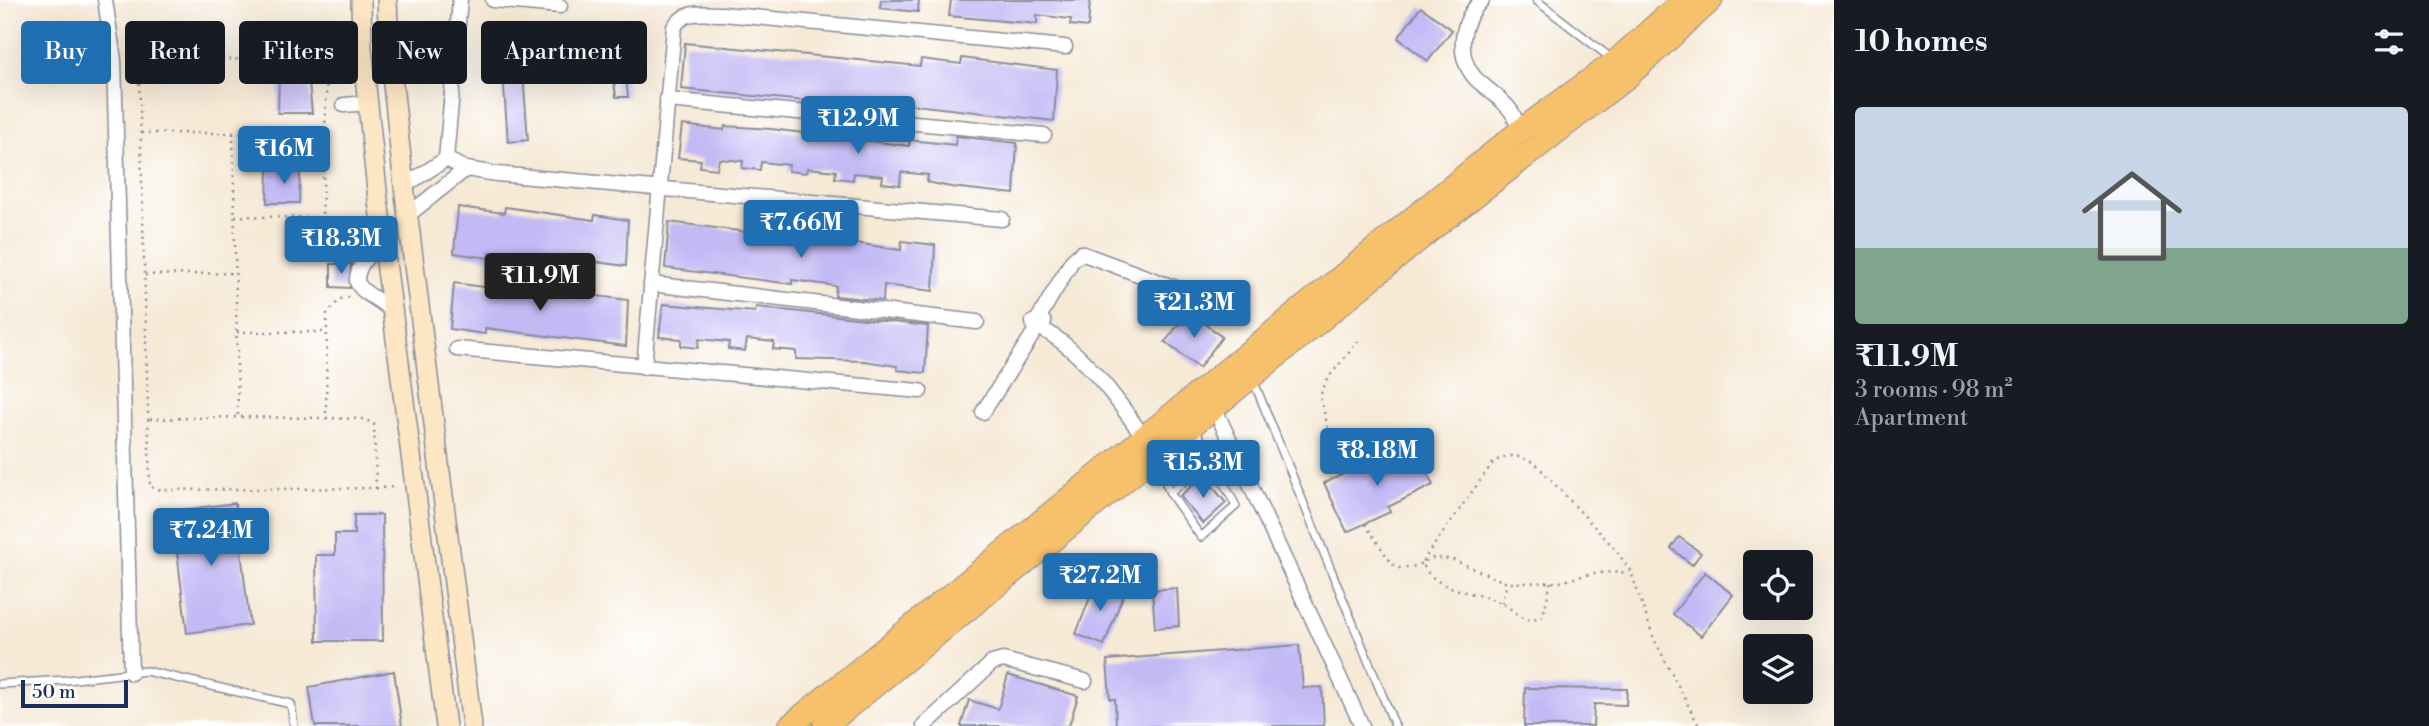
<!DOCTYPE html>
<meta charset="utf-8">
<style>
:root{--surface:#171b24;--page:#20242c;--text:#f1f3f6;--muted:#9ea1a6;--line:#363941;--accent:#1f6fb2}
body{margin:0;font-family:"Libre Bodoni",serif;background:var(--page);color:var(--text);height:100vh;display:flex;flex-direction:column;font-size:26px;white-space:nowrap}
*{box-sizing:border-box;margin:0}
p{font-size:23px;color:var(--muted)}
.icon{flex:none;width:38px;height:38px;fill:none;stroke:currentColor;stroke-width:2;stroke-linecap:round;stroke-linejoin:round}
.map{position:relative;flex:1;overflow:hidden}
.panel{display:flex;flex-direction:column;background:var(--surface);width:595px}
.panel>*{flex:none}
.guide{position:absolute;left:21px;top:21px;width:665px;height:63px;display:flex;gap:14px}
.buttons{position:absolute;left:1743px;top:550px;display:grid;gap:14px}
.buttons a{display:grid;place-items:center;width:70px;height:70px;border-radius:7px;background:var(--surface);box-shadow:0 7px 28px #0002;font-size:35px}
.scale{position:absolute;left:21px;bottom:18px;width:107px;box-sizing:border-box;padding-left:7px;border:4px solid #1b2f5e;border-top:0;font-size:19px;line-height:24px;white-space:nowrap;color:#1b2f5e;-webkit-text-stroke:5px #fff;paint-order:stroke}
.price{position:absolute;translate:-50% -60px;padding:0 16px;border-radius:7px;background:var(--accent);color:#fff;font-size:23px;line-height:46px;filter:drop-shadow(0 2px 4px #0008)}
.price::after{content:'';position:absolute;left:50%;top:42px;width:21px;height:16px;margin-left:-10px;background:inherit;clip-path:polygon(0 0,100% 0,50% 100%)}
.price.active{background:#222;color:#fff}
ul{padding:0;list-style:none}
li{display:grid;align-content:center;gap:14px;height:371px;padding:0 21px}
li+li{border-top:2px solid var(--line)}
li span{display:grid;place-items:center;height:217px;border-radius:7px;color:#555}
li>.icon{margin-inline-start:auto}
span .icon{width:126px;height:126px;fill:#fffc;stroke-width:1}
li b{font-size:30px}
h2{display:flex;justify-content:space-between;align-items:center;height:84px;padding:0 21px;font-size:30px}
.tag{padding:0 24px;border-radius:7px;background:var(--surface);box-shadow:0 7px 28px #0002;font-size:24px;line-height:63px}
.tag.active{background:var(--accent);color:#fff}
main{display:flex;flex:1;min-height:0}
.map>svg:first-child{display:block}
.building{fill:#c3baf5}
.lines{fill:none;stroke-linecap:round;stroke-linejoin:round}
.lane-casing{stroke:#888c9a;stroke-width:10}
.street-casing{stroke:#888c9a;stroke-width:17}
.secondary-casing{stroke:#888c9a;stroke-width:22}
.primary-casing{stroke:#888c9a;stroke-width:25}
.path{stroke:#888c9a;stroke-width:2.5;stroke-dasharray:2 5;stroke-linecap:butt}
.lane{stroke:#fff;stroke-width:7}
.street{stroke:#fff;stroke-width:14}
.secondary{stroke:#fce6c4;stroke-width:19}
.primary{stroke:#f7c06b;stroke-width:23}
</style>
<main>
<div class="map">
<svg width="1834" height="726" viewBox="0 0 1834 726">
<rect width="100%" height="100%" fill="#fff"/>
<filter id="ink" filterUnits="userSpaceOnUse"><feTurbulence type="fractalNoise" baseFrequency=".0143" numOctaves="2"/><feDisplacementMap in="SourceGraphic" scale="14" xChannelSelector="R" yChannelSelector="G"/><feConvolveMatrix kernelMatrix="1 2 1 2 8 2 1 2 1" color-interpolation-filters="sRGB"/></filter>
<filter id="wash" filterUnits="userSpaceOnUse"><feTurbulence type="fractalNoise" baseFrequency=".00686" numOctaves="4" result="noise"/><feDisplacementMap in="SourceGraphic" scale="28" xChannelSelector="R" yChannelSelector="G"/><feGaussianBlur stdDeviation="1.57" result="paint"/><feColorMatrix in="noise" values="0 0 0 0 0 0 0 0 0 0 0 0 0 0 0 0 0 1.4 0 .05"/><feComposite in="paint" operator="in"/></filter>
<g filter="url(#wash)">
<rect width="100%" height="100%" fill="#f6e9d5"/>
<g id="blocks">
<g class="building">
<path d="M881,0H919L918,12L880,8Z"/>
<path d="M951,0H1090L1088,27L1070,25L1071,19L1037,15V24L949,16Z"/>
<path d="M1421,7L1452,30L1428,61L1398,38Z"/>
<path d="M622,41L628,97H616L609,43Z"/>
<path d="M685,43L920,66L921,59L961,64L962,58L1057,70L1054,121L907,104V111L681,89Z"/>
<path d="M521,46L528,140L508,142L501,47Z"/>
<path d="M308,72L312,113H278L279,74Z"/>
<path d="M682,125L724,130L725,126L771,129L909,146L910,140L955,145L956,136L1017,143L1014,194L951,187L927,182L928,175L901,172L900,185L882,183L883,176L854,173L853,180L835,178L836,171L807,168L806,173L788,171L789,165L761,162L760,170L742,168L743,161L719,159L717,169L700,167L701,160L678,158Z"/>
<path d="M300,169L299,203H267L268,170Z"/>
<path d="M458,207L504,213L505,207L594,220L595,215L628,220L626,266L581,260V265L490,252L489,258L454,253Z"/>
<path d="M669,222L809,240L810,236L901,250L902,241L935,245L933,291L884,285L883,301L835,296L836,286L792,280V284L665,268Z"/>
<path d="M331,264H351L350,288L331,287Z"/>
<path d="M454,283L498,289V283L628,300L626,346L485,328V334L450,329Z"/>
<path d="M663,304L755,312L756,307L928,326L925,373L897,370V366L864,361L796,359V351L773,349L774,342L747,339L745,351L728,349L729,342L699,339L698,348L681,346V339L659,337Z"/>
<path d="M1189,311L1222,337L1199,368L1165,342Z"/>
<path d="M1414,446L1433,485L1388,507L1390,512L1347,532L1324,483L1368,463L1370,467Z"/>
<path d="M1204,476L1226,503L1203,524L1180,496Z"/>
<path d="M235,503L250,625L187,633L172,511Z"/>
<path d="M354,515H382L383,641H317L316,555H335V534H354Z"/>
<path d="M1679,537L1701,553L1692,565L1671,548Z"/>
<path d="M1705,572L1733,595L1701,636L1673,614Z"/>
<path d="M1096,582L1124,593L1104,645L1076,634Z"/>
<path d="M1177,588L1179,626L1155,628L1152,590Z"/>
<path d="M1299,645L1303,688L1322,687L1324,726H1116L1115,699H1110L1107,660Z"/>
<path d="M394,671L402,726H315L309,687Z"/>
<path d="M1008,675L1078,696L1069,726H961L969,700L998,709Z"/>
<path d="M1525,688L1627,689L1626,705L1594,704L1593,726H1524Z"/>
</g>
</g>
</g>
<g filter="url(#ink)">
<use href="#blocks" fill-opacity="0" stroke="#888c9a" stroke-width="2"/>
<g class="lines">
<g class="lane-casing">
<g id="lane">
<path d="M1536,0L1612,59"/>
<path d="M1253,380L1395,726"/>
<path d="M1157,461L1170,493L1201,537L1236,506L1195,429"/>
<path d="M1170,493L1210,460"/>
<path d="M0,684L67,680L146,671L291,704L294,726"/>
</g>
</g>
<g class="street-casing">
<g id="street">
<path d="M105,0L114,60L131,673"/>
<path d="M493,0L560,6"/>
<path d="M1482,0C1461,20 1455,55 1475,78C1486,89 1502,98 1511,111C1515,117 1517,124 1520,131"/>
<path d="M667,100L1044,135"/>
<path d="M344,105L367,103"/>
<path d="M446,159L466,169L497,174L1002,219"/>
<path d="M404,186L446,159L460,0"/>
<path d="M408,215L466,169"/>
<path d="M382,235C376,253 356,261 357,282C364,297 384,299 393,314"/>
<path d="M651,284L977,322"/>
<path d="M1038,319L1072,261L1081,253L1189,293"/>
<path d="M1044,330C1084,353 1118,400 1144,438"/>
<path d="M457,349L920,391"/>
<path d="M644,367L674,27C686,9 703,14 723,14L1065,47"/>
<path d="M1214,407L1362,726"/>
<path d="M983,412L1035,331L1033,322L1040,319L1044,322"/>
<path d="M924,726L992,663L1003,660L1085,681"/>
</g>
</g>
<g class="secondary-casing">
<g id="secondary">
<path d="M361,0L362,48L378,200L446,726"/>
<path d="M387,0L389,47L404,186L472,726"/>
</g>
</g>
<g class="primary-casing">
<g id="primary">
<path d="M790,726L1520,131L1615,62L1684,0"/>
<path d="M825,726L1427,233L1627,77L1711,0"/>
</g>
</g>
<g class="path">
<path d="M141,133H327"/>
<path d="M233,133L238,417L324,418"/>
<path d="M235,216L322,218"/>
<path d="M145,275L236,273"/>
<path d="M349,297L340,299L327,314L326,418L364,419L374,424L376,488L161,490L150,487L139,70L142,61L149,57L323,62L327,71L322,218L323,227L339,250L353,253"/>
<path d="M237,332H325"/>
<path d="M150,419L238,417"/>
<path d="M1340,475L1320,396L1328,378L1360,339"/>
<path d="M376,488L397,487"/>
<path d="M1365,524L1392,564L1399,568L1416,566L1432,558L1451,559L1507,583L1560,582L1593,573L1629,572"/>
<path d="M1551,582L1543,616C1537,618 1532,620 1526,619C1518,616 1511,608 1503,604C1477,590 1433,593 1422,562L1492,464C1507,452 1520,455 1536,464L1616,550L1631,572L1654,639L1699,726"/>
<path d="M1502,603L1507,583"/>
</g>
<use href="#lane" class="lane"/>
<use href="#street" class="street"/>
<use href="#secondary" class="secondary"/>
<use href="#primary" class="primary"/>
</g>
</g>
</svg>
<div class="buttons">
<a><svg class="icon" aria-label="locate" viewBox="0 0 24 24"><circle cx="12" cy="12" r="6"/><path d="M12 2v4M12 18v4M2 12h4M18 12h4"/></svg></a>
<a><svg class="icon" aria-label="layers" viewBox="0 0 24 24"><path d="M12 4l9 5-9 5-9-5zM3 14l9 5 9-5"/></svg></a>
</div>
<div class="scale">50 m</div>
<b class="price" style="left:858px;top:156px">₹12.9M</b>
<b class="price" style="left:284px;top:186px">₹16M</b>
<b class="price" style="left:801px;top:260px">₹7.66M</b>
<b class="price" style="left:341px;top:276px">₹18.3M</b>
<b class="price active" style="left:540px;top:313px">₹11.9M</b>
<b class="price" style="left:1194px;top:340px">₹21.3M</b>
<b class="price" style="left:1377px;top:488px">₹8.18M</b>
<b class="price" style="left:1203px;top:500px">₹15.3M</b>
<b class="price" style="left:211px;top:568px">₹7.24M</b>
<b class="price" style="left:1100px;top:613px">₹27.2M</b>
<div class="guide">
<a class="tag active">Buy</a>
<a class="tag">Rent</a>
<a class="tag">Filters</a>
<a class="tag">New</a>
<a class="tag">Apartment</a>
</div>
</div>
<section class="panel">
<h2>10 homes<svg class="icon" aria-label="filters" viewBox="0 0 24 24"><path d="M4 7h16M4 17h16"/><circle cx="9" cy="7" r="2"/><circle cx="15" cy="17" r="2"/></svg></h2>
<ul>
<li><span style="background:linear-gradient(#c9d6e8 65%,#7fa58c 0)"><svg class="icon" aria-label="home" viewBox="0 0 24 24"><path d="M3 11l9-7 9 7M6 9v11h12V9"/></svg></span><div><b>₹11.9M</b><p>3 rooms · 98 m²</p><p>Apartment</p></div></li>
</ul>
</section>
</main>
